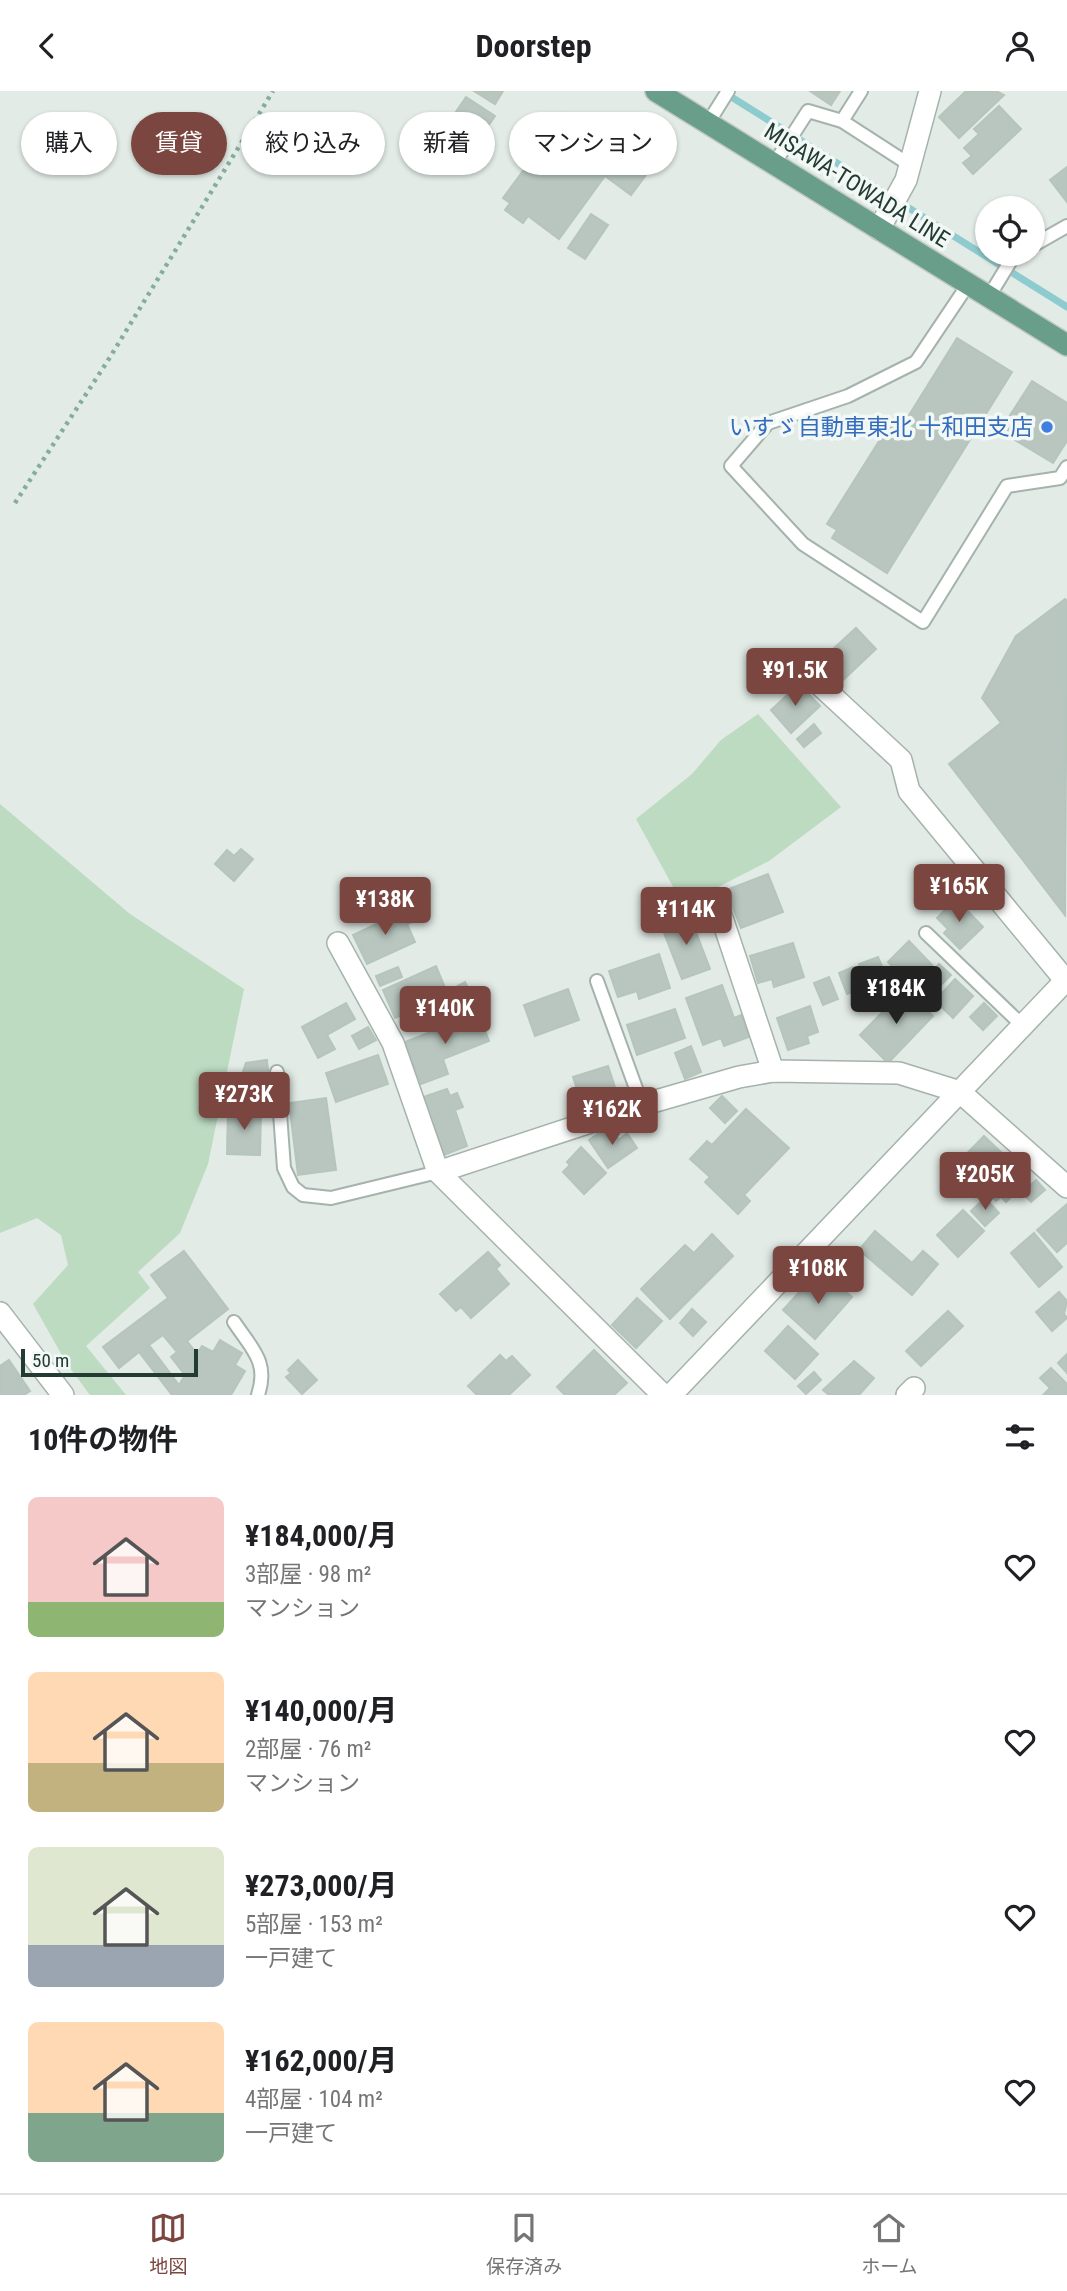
<!DOCTYPE html>
<html lang="ja">
<meta charset="utf-8">
<style>
:root{--surface:#fff;--page:#f6f6f6;--text:#202124;--muted:#757577;--line:#e0e0e0;--accent:#7b463f}
body{margin:0;font-family:"Roboto Condensed","Noto Sans JP",sans-serif;background:var(--page);color:var(--text);height:100vh;display:flex;flex-direction:column;font-size:26px;white-space:nowrap}
*{box-sizing:border-box;margin:0}
p{font-size:23px;color:var(--muted)}
.icon{flex:none;width:38px;height:38px;fill:none;stroke:currentColor;stroke-width:2;stroke-linecap:round;stroke-linejoin:round}
.map{position:relative;height:1304px;overflow:hidden}
.panel{display:flex;flex-direction:column;background:var(--surface);flex:1}
.panel>*{flex:none}
.guide{position:absolute;left:21px;top:21px;width:700px;height:63px;display:flex;gap:14px}
.fabs{position:absolute;left:975px;top:105px;display:grid;gap:14px}
.fabs a{display:grid;place-items:center;width:70px;height:70px;border-radius:50%;background:var(--surface);box-shadow:0 2px 5px #0004;font-size:35px}
.scale{position:absolute;left:21px;bottom:18px;width:177px;box-sizing:border-box;padding-left:7px;border:4px solid #233b32;border-top:0;font-size:19px;line-height:24px;white-space:nowrap;color:#233b32;-webkit-text-stroke:5px #f2f8f5;paint-order:stroke}
.price{position:absolute;translate:-50% -60px;padding:0 16px;border-radius:7px;background:var(--accent);color:#fff;font-size:23px;line-height:46px;filter:drop-shadow(0 2px 4px #0008)}
.price::after{content:'';position:absolute;left:50%;top:42px;width:21px;height:16px;margin-left:-10px;background:inherit;clip-path:polygon(0 0,100% 0,50% 100%)}
.price.selected{background:#222;color:#fff}
ul{padding:0;list-style:none}
li{display:flex;align-items:center;gap:21px;height:175px;padding:0 28px}
li span{display:grid;place-items:center;flex:none;width:196px;height:140px;border-radius:10px;color:#555}
li>.icon{margin-inline-start:auto}
span .icon{width:84px;height:84px;fill:#fffc;stroke-width:1}
li b{font-size:30px}
h2{display:flex;justify-content:space-between;align-items:center;height:84px;padding:0 28px;font-size:30px}
.chip{padding:0 24px;border-radius:32px;background:var(--surface);box-shadow:0 2px 5px #0004;font-size:24px;line-height:63px}
.chip.selected{background:var(--accent);color:#fff}
header{display:flex;justify-content:space-between;align-items:center;height:91px;padding:0 28px;background:var(--surface);font-size:32px;font-weight:700}
.tab-bar{display:flex;justify-content:space-around;align-items:center;height:98px;border-top:2px solid var(--line);background:var(--surface);font-size:19px;color:var(--muted)}
.tab-bar a{display:grid;justify-items:center;gap:4px}
.tab-bar .selected{color:var(--accent)}
.map>svg:first-child{display:block}
.green{fill:#bcdbc1}
.lines{fill:none;stroke-linecap:round;stroke-linejoin:round}
.stream{stroke:#8dcbce;stroke-width:7}
.building{fill:#b8c6bf;stroke:#b5c5bc;stroke-width:2;fill-rule:evenodd}
.service-casing{stroke:#a5b3ac;stroke-width:16}
.minor-casing{stroke:#a5b3ac;stroke-width:24}
.tertiary-casing{stroke:#a5b3ac;stroke-width:24}
.primary-casing{stroke:#c1c8c6;stroke-width:24}
.path{stroke:#84ad9c;stroke-width:4.5;stroke-dasharray:3.5 5;stroke-linecap:butt}
.service{stroke:#fff;stroke-width:12}
.minor{stroke:#fff;stroke-width:21}
.tertiary{stroke:#fff;stroke-width:21}
.primary{stroke:#699f8a;stroke-width:21}
.shop-dot{fill:#3f7fe0;stroke:#f2f8f5;stroke-width:2.5}
.labels{text-anchor:middle;stroke-width:7;stroke-linejoin:round;paint-order:stroke}
.street-label{font-size:23px;fill:#233b32;stroke:#f2f8f5}
.shop-label{font-size:23px;fill:#366cbe;stroke:#f2f8f5;text-anchor:end}
</style>
<header><svg class="icon" aria-label="back" viewBox="0 0 24 24"><path d="M15 5l-7 7 7 7"/></svg>Doorstep<svg class="icon" aria-label="person" viewBox="0 0 24 24"><circle cx="12" cy="8" r="4"/><path d="M4 21q1-7 8-7t8 7"/></svg></header>
<div class="map">
<svg width="1067" height="1304" viewBox="0 0 1067 1304">
<rect width="100%" height="100%" fill="#e2ebe6"/>
<g class="green">
<path d="M758,623L841,716L769,770L683,814L636,728L692,683L721,649Z"/>
<path d="M0,713L130,823L244,898L208,1073L180,1142L138,1181L150,1197L86,1255L126,1304H90L67,1273L33,1213L68,1174L61,1144L37,1127L0,1142Z"/>
</g>
<g class="lines">
<path class="stream" d="M725,2L1067,216"/>
</g>
<g class="building">
<path d="M474,0H503L495,13Z"/>
<path d="M810,0H840L831,14Z"/>
<path d="M966,0H996L1004,4L959,47L939,26Z"/>
<path d="M466,6L495,25L464,70L436,50Z"/>
<path d="M999,15L1021,38L973,83L963,72L972,65L964,57L979,43L974,38Z"/>
<path d="M566,22L582,34L587,26L613,45L607,53L646,84L631,104L605,85L559,148L528,125L523,132L505,119L510,112L503,107Z"/>
<path d="M523,29L538,39L528,55L512,44Z"/>
<path d="M1067,76V111L1050,89Z"/>
<path d="M591,123L608,134L585,168L568,157Z"/>
<path d="M957,247L1012,281L887,482L832,447L837,439L827,433L896,323L906,329Z"/>
<path d="M1032,290L1067,312V350L1053,372L1000,340Z"/>
<path d="M1065,508L1067,510L1065,824L949,673L1001,632L982,607L1016,545Z"/>
<path d="M856,537L876,558L841,591L821,569Z"/>
<path d="M799,593L820,615L791,642L771,619Z"/>
<path d="M814,633L821,642L804,656L797,648Z"/>
<path d="M241,758L253,768L234,790L215,773L227,759L234,765Z"/>
<path d="M768,783L783,821L741,837L726,799Z"/>
<path d="M956,808L983,836L960,858L944,842L948,838L937,827Z"/>
<path d="M406,819L412,831L407,833L415,851L367,873L353,844Z"/>
<path d="M689,823L710,878L682,888L661,834Z"/>
<path d="M909,850L932,874L912,894L888,871Z"/>
<path d="M793,852L804,886L774,896L772,888L758,892L750,865Z"/>
<path d="M659,863L670,897L639,908L637,900L618,906L609,880Z"/>
<path d="M878,866L887,887L868,895L859,873Z"/>
<path d="M939,873L951,884L937,898L926,888Z"/>
<path d="M436,875L448,904L395,927L383,899Z"/>
<path d="M398,876L402,886L380,895L376,885Z"/>
<path d="M853,876L861,898L847,903L839,882Z"/>
<path d="M829,886L838,908L823,914L814,892Z"/>
<path d="M955,888L973,905L953,927L935,910Z"/>
<path d="M465,891L473,907L460,913L452,898Z"/>
<path d="M722,894L734,927L741,924L749,946L724,955L721,947L703,954L686,907Z"/>
<path d="M568,898L579,929L535,945L524,914Z"/>
<path d="M905,898L933,925L888,972L860,944Z"/>
<path d="M346,912L355,928L327,944L335,958L318,967L302,936Z"/>
<path d="M984,912L997,925L983,939L970,926Z"/>
<path d="M810,915L818,941L807,945L809,952L788,959L777,927Z"/>
<path d="M675,918L685,947L637,964L627,934Z"/>
<path d="M478,922L489,950L443,968L448,983L421,993L405,951Z"/>
<path d="M368,936L376,949L359,958L352,945Z"/>
<path d="M691,955L701,981L685,988L675,962Z"/>
<path d="M378,964L388,993L336,1011L326,982Z"/>
<path d="M267,969L271,1009L240,1013L238,995L246,972Z"/>
<path d="M608,975L617,1002L582,1013L573,986Z"/>
<path d="M447,998L450,1005L457,1002L463,1016L455,1019L467,1055L444,1064L423,1006Z"/>
<path d="M722,1005L737,1020L725,1032L710,1017Z"/>
<path d="M326,1007L336,1079L298,1084L289,1012Z"/>
<path d="M228,1018L261,1019L260,1064L227,1063Z"/>
<path d="M746,1018L789,1057L744,1104L750,1110L738,1123L705,1091L710,1086L690,1068L707,1050L712,1054Z"/>
<path d="M602,1040L614,1042L619,1049L627,1042L637,1057L608,1077L589,1049Z"/>
<path d="M984,1045L1004,1064L971,1098L951,1079Z"/>
<path d="M581,1056L606,1082L584,1103L563,1081L570,1074L567,1071Z"/>
<path d="M1009,1069L1029,1088L1006,1111L1001,1106L996,1110L982,1096Z"/>
<path d="M1036,1089L1045,1099L1031,1111L1022,1102Z"/>
<path d="M985,1107L999,1122L985,1135L971,1120Z"/>
<path d="M1067,1113V1152L1057,1161L1037,1139Z"/>
<path d="M963,1119L984,1140L958,1166L937,1144Z"/>
<path d="M875,1140L912,1172L923,1160L938,1173L912,1204L859,1159Z"/>
<path d="M1034,1142L1062,1176L1039,1196L1011,1162Z"/>
<path d="M712,1143L733,1165L670,1228L641,1198L685,1154L694,1162Z"/>
<path d="M184,1160L228,1218L187,1250L197,1263L202,1255L213,1261L220,1249L242,1262L235,1274L245,1280L231,1304H172L139,1261L119,1277L103,1256L168,1207L151,1184ZM163,1244L177,1261L171,1266L185,1284L179,1294L149,1254Z"/>
<path d="M488,1161L500,1174L496,1178L509,1193L471,1227L461,1216L456,1220L440,1203Z"/>
<path d="M825,1182L852,1206L815,1248L783,1219L802,1198L807,1202Z"/>
<path d="M1059,1201L1067,1210L1064,1223L1067,1227L1052,1240L1036,1221Z"/>
<path d="M637,1207L662,1230L636,1257L612,1234Z"/>
<path d="M692,1218L706,1231L693,1245L680,1232Z"/>
<path d="M948,1220L963,1235L921,1275L906,1260Z"/>
<path d="M788,1235L818,1263L795,1288L765,1260Z"/>
<path d="M594,1259L627,1292L614,1304H565L557,1296Z"/>
<path d="M1067,1263V1282L1058,1272Z"/>
<path d="M500,1264L506,1270L512,1265L530,1284L509,1304H477L468,1295Z"/>
<path d="M9,1269L30,1300L24,1304H0V1275Z"/>
<path d="M298,1269L317,1289L302,1303L286,1286L291,1282L288,1279Z"/>
<path d="M854,1270L874,1287L859,1304H829L823,1299Z"/>
<path d="M1051,1277L1067,1293V1304L1044,1303L1050,1297L1040,1287Z"/>
<path d="M814,1281L821,1289L806,1303L798,1295Z"/>
</g>
<g class="lines">
<g class="service-casing">
<g id="service">
<path d="M842,30L861,0"/>
<path d="M708,32L728,0"/>
<path d="M774,73L808,20L842,30L910,74"/>
<path d="M1032,155L1067,135"/>
<path d="M967,195L916,271L848,305L768,332L731,375L803,453L923,531L1007,395L1060,387L1067,376"/>
<path d="M988,207L1013,166L1020,163"/>
<path d="M926,842L1023,935"/>
<path d="M597,890L642,1014"/>
<path d="M277,981L284,1077L293,1096L303,1104L331,1107L438,1081"/>
<path d="M234,1231C252,1258 269,1271 258,1304"/>
</g>
</g>
<g class="minor-casing">
<g id="minor">
<path d="M879,138L906,89L930,0"/>
<path d="M805,580L901,669L909,700L1066,890"/>
<path d="M717,812L773,980"/>
<path d="M338,852L393,952L438,1081L663,1304"/>
<path d="M438,1081L642,1014L739,986L773,980L899,982L960,1001L1067,1096"/>
<path d="M0,1222L63,1304"/>
<path d="M907,1304L914,1297"/>
</g>
</g>
<g class="tertiary-casing">
<path id="tertiary" d="M671,1304L1067,888"/>
</g>
<g class="primary-casing">
<path id="primary" d="M656,0L1067,254"/>
</g>
<path class="path" d="M15,412L107,271L273,0"/>
<use href="#service" class="service"/>
<use href="#minor" class="minor"/>
<use href="#tertiary" class="tertiary"/>
<use href="#primary" class="primary"/>
</g>
<circle class="shop-dot" cx="1047" cy="336" r="7"/>
<g class="labels">
<g class="street-label">
<text transform="translate(857 94) rotate(32)" y="8">MISAWA-TOWADA LINE</text>
</g>
<g class="shop-label">
<text x="1033" y="344">いすゞ自動車東北 十和田支店</text>
</g>
</g>
</svg>
<div class="fabs">
<a><svg class="icon" aria-label="locate" viewBox="0 0 24 24"><circle cx="12" cy="12" r="6"/><path d="M12 2v4M12 18v4M2 12h4M18 12h4"/></svg></a>
</div>
<div class="scale">50 m</div>
<b class="price" style="left:795px;top:617px">¥91.5K</b>
<b class="price" style="left:959px;top:833px">¥165K</b>
<b class="price" style="left:385px;top:846px">¥138K</b>
<b class="price" style="left:686px;top:856px">¥114K</b>
<b class="price selected" style="left:896px;top:935px">¥184K</b>
<b class="price" style="left:445px;top:955px">¥140K</b>
<b class="price" style="left:244px;top:1041px">¥273K</b>
<b class="price" style="left:612px;top:1056px">¥162K</b>
<b class="price" style="left:985px;top:1121px">¥205K</b>
<b class="price" style="left:818px;top:1215px">¥108K</b>
<div class="guide">
<a class="chip">購入</a>
<a class="chip selected">賃貸</a>
<a class="chip">絞り込み</a>
<a class="chip">新着</a>
<a class="chip">マンション</a>
</div>
</div>
<section class="panel">
<h2>10件の物件<svg class="icon" aria-label="filters" viewBox="0 0 24 24"><path d="M4 7h16M4 17h16"/><circle cx="9" cy="7" r="2"/><circle cx="15" cy="17" r="2"/></svg></h2>
<ul>
<li><span style="background:linear-gradient(#f6c9c9 75%,#8fb573 0)"><svg class="icon" aria-label="home" viewBox="0 0 24 24"><path d="M3 11l9-7 9 7M6 9v11h12V9"/></svg></span><div><b>¥184,000/月</b><p>3部屋 · 98 m²</p><p>マンション</p></div><svg class="icon" aria-label="heart" viewBox="0 0 24 24"><path d="M12 20l-8-8c-3-5 5-10 8-4 3-6 11-1 8 4z"/></svg></li>
<li><span style="background:linear-gradient(#ffd9b3 65%,#c2b280 0)"><svg class="icon" aria-label="home" viewBox="0 0 24 24"><path d="M3 11l9-7 9 7M6 9v11h12V9"/></svg></span><div><b>¥140,000/月</b><p>2部屋 · 76 m²</p><p>マンション</p></div><svg class="icon" aria-label="heart" viewBox="0 0 24 24"><path d="M12 20l-8-8c-3-5 5-10 8-4 3-6 11-1 8 4z"/></svg></li>
<li><span style="background:linear-gradient(#dfe7d0 70%,#9aa5b1 0)"><svg class="icon" aria-label="home" viewBox="0 0 24 24"><path d="M3 11l9-7 9 7M6 9v11h12V9"/></svg></span><div><b>¥273,000/月</b><p>5部屋 · 153 m²</p><p>一戸建て</p></div><svg class="icon" aria-label="heart" viewBox="0 0 24 24"><path d="M12 20l-8-8c-3-5 5-10 8-4 3-6 11-1 8 4z"/></svg></li>
<li><span style="background:linear-gradient(#ffd9b3 65%,#7fa58c 0)"><svg class="icon" aria-label="home" viewBox="0 0 24 24"><path d="M3 11l9-7 9 7M6 9v11h12V9"/></svg></span><div><b>¥162,000/月</b><p>4部屋 · 104 m²</p><p>一戸建て</p></div><svg class="icon" aria-label="heart" viewBox="0 0 24 24"><path d="M12 20l-8-8c-3-5 5-10 8-4 3-6 11-1 8 4z"/></svg></li>
</ul>
</section>
<nav class="tab-bar">
<a class="selected"><svg class="icon" aria-label="map" viewBox="0 0 24 24"><path d="M3 6l6-2 6 2 6-2v14l-6 2-6-2-6 2zM9 4v14M15 6v14"/></svg>地図</a>
<a><svg class="icon" aria-label="saved" viewBox="0 0 24 24"><path d="M7 4h10v16l-5-4-5 4z"/></svg>保存済み</a>
<a><svg class="icon" aria-label="home" viewBox="0 0 24 24"><path d="M3 11l9-7 9 7M6 9v11h12V9"/></svg>ホーム</a>
</nav>
